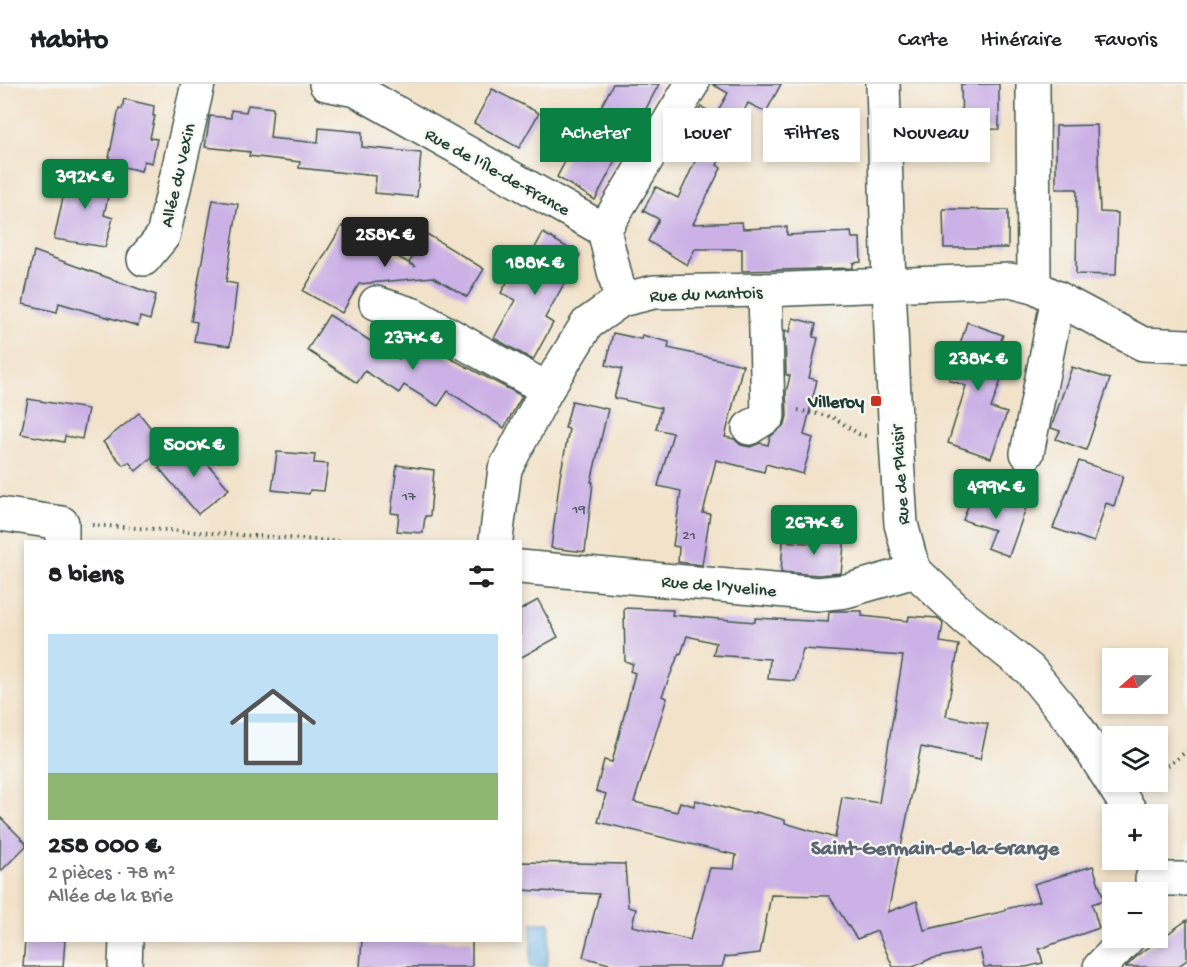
<!DOCTYPE html>
<html lang="fr">
<meta charset="utf-8">
<style>
:root{--surface:#fff;--page:#f6f6f6;--text:#202124;--muted:#757577;--line:#e0e0e0;--accent:#0b8043}
body{margin:0;font-family:"Gochi Hand",sans-serif;background:var(--page);color:var(--text);height:100vh;display:flex;flex-direction:column;font-size:22px;white-space:nowrap}
*{box-sizing:border-box;margin:0}
p{font-size:20px;color:var(--muted)}
.icon{flex:none;width:33px;height:33px;fill:none;stroke:currentColor;stroke-width:2;stroke-linecap:round;stroke-linejoin:round}
.map{position:relative;flex:1;overflow:hidden}
.side{position:absolute;left:24px;top:456px;width:498px;height:402px;display:flex;flex-direction:column;background:var(--surface);border-radius:0px;box-shadow:0 3px 9px #0003}
.side>*{flex:none}
.guide{position:absolute;left:540px;top:24px;width:556px;height:54px;display:flex;gap:12px}
.needle{width:39px;rotate:250deg}
.controls{position:absolute;left:1102px;top:564px;display:grid;gap:12px}
.controls a{display:grid;place-items:center;width:66px;height:66px;border-radius:0px;background:var(--surface);box-shadow:0 3px 9px #0003;font-size:30px}
.price{position:absolute;translate:-50% -51px;padding:0 14px;border-radius:6px;background:var(--accent);color:#fff;font-size:20px;line-height:39px;filter:drop-shadow(0 2px 3px #0008)}
.price::after{content:'';position:absolute;left:50%;top:36px;width:18px;height:14px;margin-left:-9px;background:inherit;clip-path:polygon(0 0,100% 0,50% 100%)}
.price.selected{background:#222;color:#fff}
ul{padding:0;list-style:none}
li{display:grid;align-content:center;gap:12px;height:318px;padding:0 24px}
li span{display:grid;place-items:center;height:186px;border-radius:0px;color:#555}
li>.icon{margin-inline-start:auto}
span .icon{width:108px;height:108px;fill:#fffc;stroke-width:1}
li b{font-size:26px}
h2{display:flex;justify-content:space-between;align-items:center;height:72px;padding:0 24px;font-size:26px}
.chip{padding:0 21px;border-radius:0px;background:var(--surface);box-shadow:0 3px 9px #0003;font-size:21px;line-height:54px}
.chip.selected{background:var(--accent);color:#fff}
header{display:flex;align-items:center;gap:36px;box-sizing:border-box;height:84px;padding:0 30px;background:var(--surface);border-bottom:2px solid var(--line)}
header strong{font-size:28px}
nav{display:flex;gap:33px;margin-inline-start:auto;font-size:21px}
.map>svg:first-child{display:block}
.water{fill:#6fb6e6;stroke:#477a8d;stroke-width:1.5}
.building{fill:#cbb1e6;fill-rule:evenodd}
.lines{fill:none;stroke-linecap:round;stroke-linejoin:round}
.minor-casing{stroke:#3f564a;stroke-width:36}
.tertiary-casing{stroke:#3f564a;stroke-width:36}
.path{stroke:#3f564a;stroke-width:4;stroke-dasharray:1.5 4.5;stroke-linecap:butt}
.minor{stroke:#fff;stroke-width:33}
.tertiary{stroke:#fff;stroke-width:33}
.poi-dot{fill:#c8321e;stroke:#f6f6f2;stroke-width:2}
.labels{text-anchor:middle;stroke-width:4.5;stroke-linejoin:round;paint-order:stroke}
.number-label{font-size:15px;fill:#4a5a60}
.street-label{font-size:18px;fill:#1f3d34;stroke:#f6f6f2}
.poi-label{font-size:18px;font-weight:bold;fill:#1f3d34;stroke:#f6f6f2;text-anchor:end}
.quarter-label{font-size:21px;font-weight:bold;fill:#5b6672;stroke:#f6f6f2}
</style>
<header>
<strong>Habito</strong>
<nav><a>Carte</a><a>Itinéraire</a><a>Favoris</a></nav>
</header>
<div class="map">
<svg width="1187" height="883" viewBox="0 0 1187 883">
<rect width="100%" height="100%" fill="#f6f6f2"/>
<filter id="ink" filterUnits="userSpaceOnUse"><feTurbulence type="fractalNoise" baseFrequency=".0167" numOctaves="2"/><feDisplacementMap in="SourceGraphic" scale="12" xChannelSelector="R" yChannelSelector="G"/><feConvolveMatrix kernelMatrix="1 2 1 2 8 2 1 2 1" color-interpolation-filters="sRGB"/></filter>
<filter id="wash" filterUnits="userSpaceOnUse"><feTurbulence type="fractalNoise" baseFrequency=".008" numOctaves="4" result="noise"/><feDisplacementMap in="SourceGraphic" scale="24" xChannelSelector="R" yChannelSelector="G"/><feGaussianBlur stdDeviation="1.35" result="paint"/><feColorMatrix in="noise" values="0 0 0 0 0 0 0 0 0 0 0 0 0 0 0 0 0 1.4 0 .05"/><feComposite in="paint" operator="in"/></filter>
<g filter="url(#wash)">
<rect width="100%" height="100%" fill="#f2e2c9"/>
<path class="water" d="M532,839H550L547,883H530Z"/>
<g id="blocks">
<g class="building">
<path d="M613,0H659L633,49L630,48L595,116L557,93L584,42L590,44Z"/>
<path d="M712,0H781L766,28L748,19L717,81L721,84L693,140L742,138L743,145L787,143V151L851,148L852,154H860L861,178L853,179V184L742,187V165H695L687,181L648,157L659,135L643,127L656,103L678,114L698,71L681,63L701,23L716,30L728,9Z"/>
<path d="M961,0H999V45L962,46Z"/>
<path d="M492,5L539,29L519,64L474,39Z"/>
<path d="M124,15L154,22L153,32H155L150,54L157,55L152,79L144,77L141,87L108,79L119,24L122,25Z"/>
<path d="M248,21L273,24L270,54L318,59L319,44L362,48V63L421,69L417,113L375,109L376,92L299,84L300,78L249,72L250,68L205,63L210,32L231,34V26L246,28Z"/>
<path d="M1097,41L1100,128L1118,129L1116,191L1076,190L1077,105H1056V42Z"/>
<path d="M69,86L112,95L104,131L113,134L105,163L54,155Z"/>
<path d="M213,116L238,120L226,198L237,200L230,262L194,257L197,238L191,237Z"/>
<path d="M943,125L1008,126V164H944Z"/>
<path d="M342,142L416,183L409,179L427,150L484,185L467,213L433,193L359,200L342,229L303,207Z"/>
<path d="M543,149L580,171L545,234L553,239L533,276L494,254L515,216L501,209L517,181L524,184Z"/>
<path d="M34,167L156,211L150,236L140,233L138,242L59,219L57,228L23,220Z"/>
<path d="M329,231L399,275L412,254L522,312L504,344L448,307L438,322L404,301L399,309L365,287L357,299L307,266Z"/>
<path d="M793,234L816,240L813,253L818,254L809,294L817,296L804,351L813,354L803,390L766,380L764,388L716,376L703,429L710,430L702,481L678,478L679,463L673,462L681,407L658,402L673,349L656,345L661,324L614,314L622,285L606,281L613,249L641,255L642,251L653,254L669,258L668,264L743,281L725,353L734,355L741,361L750,363L760,359L768,361L770,353L785,340L787,332L786,308L790,292L786,291L785,246L790,248Z"/>
<path d="M967,238L1003,251L991,284L1004,288L991,324L1007,329L991,374L948,359L966,302L949,296Z"/>
<path d="M1072,283L1110,295L1086,366L1056,355L1060,347L1051,344Z"/>
<path d="M28,315L88,325L82,355L65,352L64,358L21,350Z"/>
<path d="M572,317L608,325L591,398H593L585,468L551,464L560,393L569,345L565,344Z"/>
<path d="M139,329L165,362L136,387L129,378L123,381L103,358Z"/>
<path d="M190,359L229,405L198,430L159,384Z"/>
<path d="M277,368L315,371L314,379L328,380L324,407L310,406L309,410L272,406Z"/>
<path d="M1079,377L1123,392L1114,422L1106,419L1094,458L1053,444Z"/>
<path d="M397,381L434,386L430,432H425L423,449L397,447L399,430L391,429Z"/>
<path d="M974,406L1026,424L1009,472L987,464L994,446L963,436Z"/>
<path d="M818,450L845,452L841,489L818,491L781,488L783,457L816,460Z"/>
<path d="M538,516L558,553L520,574V526Z"/>
<path d="M624,524L673,526L672,531L755,538V534L828,538L829,528L833,527H862V532L908,537L909,532L938,534L943,540L940,558L959,561L946,632L988,640L980,675L921,663L888,828L917,817L924,846L1005,827V825L1040,817L1034,800L1093,782L1104,816L1092,820L1099,844L1039,865L1043,879L1026,883H984L980,865L930,875L913,883H893L877,847L857,855L829,812L771,811L760,869L725,873L722,883H620L583,873L599,810L521,806V778L625,780L628,823L636,825L632,842L690,856L710,784L734,785L736,771L598,738L606,710L596,707L604,676L612,678L635,589L630,587L633,580L625,577ZM687,552L716,559L713,571L770,575L768,595L795,597L803,565L903,572L879,719L842,713L835,754L785,739V736L756,728V729L738,728L695,716L694,722L680,718L677,728L634,718L667,614L662,612L679,569L681,570Z"/>
<path d="M0,733L26,759V762L0,788Z"/>
<path d="M1187,836V876L1177,883H1126L1138,871Z"/>
<path d="M25,856H65L63,883H23Z"/>
<path d="M362,856H472V883H360Z"/>
</g>
</g>
</g>
<g filter="url(#ink)">
<use href="#blocks" fill-opacity="0" stroke="#3f564a" stroke-width="1.5"/>
<g class="lines">
<g class="minor-casing">
<g id="minor">
<path d="M326,0L356,6L604,146L621,216"/>
<path d="M1033,0L1034,202"/>
<path d="M604,146L692,0"/>
<path d="M144,175L163,152L198,0"/>
<path d="M376,219L414,231L547,305"/>
<path d="M749,344L768,332L765,206"/>
<path d="M1027,369L1058,214"/>
<path d="M0,430L62,439V458"/>
<path d="M496,455L505,385L547,305L587,240L621,216L654,208L765,206L1010,196L1034,202L1143,260L1187,262"/>
<path d="M520,483L818,510L846,507L915,487"/>
<path d="M125,883L126,856"/>
</g>
</g>
<g class="tertiary-casing">
<g id="tertiary">
<path d="M883,0L889,201L896,357L901,440L909,470L915,487L965,534L1030,586L1078,645L1132,730"/>
<path d="M1152,795H1187"/>
<path d="M1100,883L1128,854"/>
</g>
</g>
<g class="path">
<path d="M798,326L832,333L859,350L866,352"/>
<path d="M92,441L347,458"/>
<path d="M1158,689L1187,667"/>
</g>
<use href="#minor" class="minor"/>
<use href="#tertiary" class="tertiary"/>
</g>
</g>
<rect class="poi-dot" x="870" y="311" width="12" height="12" rx="3"/>
<g class="labels">
<g class="number-label">
<text x="409" y="416">17</text>
<text x="579" y="429">19</text>
<text x="689" y="455">21</text>
</g>
<g class="street-label">
<text transform="translate(498 87) rotate(29)" y="6">Rue de l'Île-de-France</text>
<text transform="translate(177 91) rotate(-77)" y="6">Allée du Vexin</text>
<text transform="translate(706 209) rotate(-2)" y="6">Rue du Mantois</text>
<text transform="translate(899 391) rotate(-94)" y="6">Rue de Plaisir</text>
<text transform="translate(719 501) rotate(5)" y="6">Rue de l'Yveline</text>
</g>
<g class="poi-label">
<text x="864" y="323">Villeroy</text>
</g>
<g class="quarter-label">
<text x="935" y="770">Saint-Germain-de-la-Grange</text>
</g>
</g>
</svg>
<div class="controls">
<a><svg class="needle" viewBox="-14 -14 28 28"><path d="M0-13l5 13h-10z" fill="#e53935"/><path d="M0 13l5-13h-10z" fill="#757577"/></svg></a>
<a><svg class="icon" aria-label="layers" viewBox="0 0 24 24"><path d="M12 4l9 5-9 5-9-5zM3 14l9 5 9-5"/></svg></a>
<a>+</a>
<a>−</a>
</div>
<b class="price" style="left:85px;top:126px">392K €</b>
<b class="price selected" style="left:385px;top:184px">258K €</b>
<b class="price" style="left:535px;top:212px">188K €</b>
<b class="price" style="left:413px;top:287px">237K €</b>
<b class="price" style="left:978px;top:308px">238K €</b>
<b class="price" style="left:194px;top:394px">500K €</b>
<b class="price" style="left:996px;top:436px">499K €</b>
<b class="price" style="left:814px;top:472px">267K €</b>
<div class="guide">
<a class="chip selected">Acheter</a>
<a class="chip">Louer</a>
<a class="chip">Filtres</a>
<a class="chip">Nouveau</a>
</div>
<section class="side">
<h2>8 biens<svg class="icon" aria-label="filters" viewBox="0 0 24 24"><path d="M4 7h16M4 17h16"/><circle cx="9" cy="7" r="2"/><circle cx="15" cy="17" r="2"/></svg></h2>
<ul>
<li><span style="background:linear-gradient(#bfe0f5 75%,#8fb573 0)"><svg class="icon" aria-label="home" viewBox="0 0 24 24"><path d="M3 11l9-7 9 7M6 9v11h12V9"/></svg></span><div><b>258 000 €</b><p>2 pièces · 78 m²</p><p>Allée de la Brie</p></div></li>
</ul>
</section>
</div>
